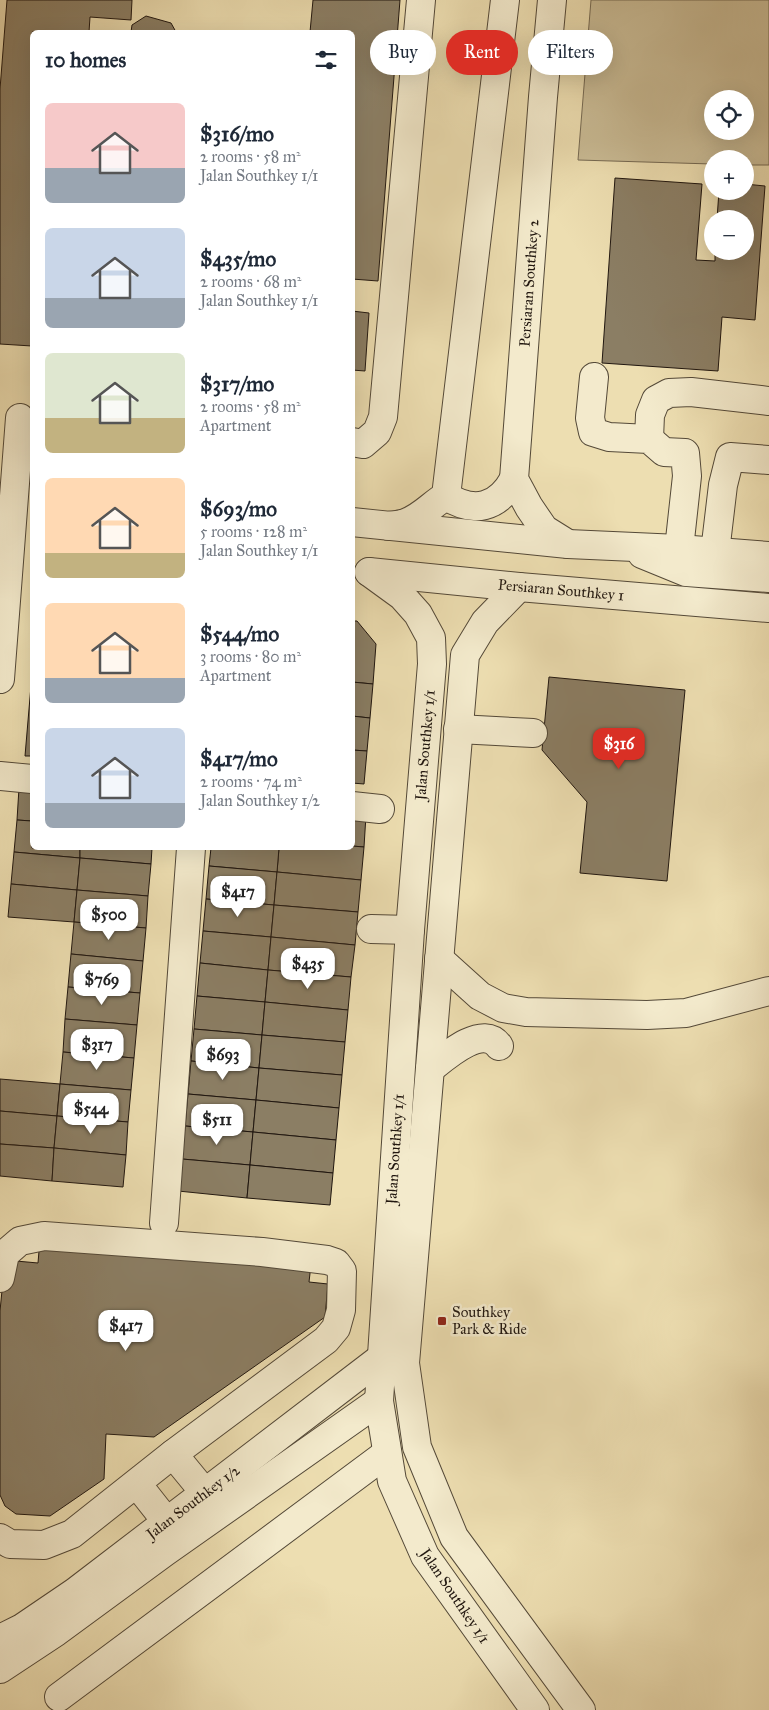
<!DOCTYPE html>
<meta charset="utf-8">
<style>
:root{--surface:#fff;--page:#f2f2f3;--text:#1f2937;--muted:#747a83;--accent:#d93025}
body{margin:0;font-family:"IM FELL Great Primer",serif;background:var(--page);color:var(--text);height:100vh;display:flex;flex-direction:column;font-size:19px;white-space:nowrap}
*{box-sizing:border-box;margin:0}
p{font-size:16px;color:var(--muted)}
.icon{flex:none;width:28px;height:28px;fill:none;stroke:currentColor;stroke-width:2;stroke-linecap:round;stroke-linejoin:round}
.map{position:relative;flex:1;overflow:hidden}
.panel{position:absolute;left:30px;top:30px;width:325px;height:820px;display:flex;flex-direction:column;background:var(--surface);border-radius:8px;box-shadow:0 5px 20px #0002}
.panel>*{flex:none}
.guide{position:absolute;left:370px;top:30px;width:324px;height:45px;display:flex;gap:10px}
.controls{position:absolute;left:704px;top:90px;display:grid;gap:10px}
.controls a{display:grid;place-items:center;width:50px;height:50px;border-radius:50%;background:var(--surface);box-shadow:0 5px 20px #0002;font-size:25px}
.price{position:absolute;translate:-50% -42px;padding:0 11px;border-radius:10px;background:#fff;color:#222;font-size:16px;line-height:32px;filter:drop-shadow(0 1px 2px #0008)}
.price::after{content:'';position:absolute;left:50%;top:30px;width:15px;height:11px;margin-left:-8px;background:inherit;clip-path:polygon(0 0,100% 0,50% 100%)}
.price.current{background:var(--accent);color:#fff}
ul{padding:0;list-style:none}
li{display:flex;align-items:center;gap:15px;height:125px;padding:0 15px}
li span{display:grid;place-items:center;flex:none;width:140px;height:100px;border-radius:8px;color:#555}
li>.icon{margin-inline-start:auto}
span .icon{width:60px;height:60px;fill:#fffc;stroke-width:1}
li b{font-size:21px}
h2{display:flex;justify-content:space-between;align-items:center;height:60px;padding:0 15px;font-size:21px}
.pill{padding:0 18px;border-radius:22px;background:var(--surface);box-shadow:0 5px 20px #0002;font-size:18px;line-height:45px}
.pill.current{background:var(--accent);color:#fff}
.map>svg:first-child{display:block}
.green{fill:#cabc96;stroke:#766a53;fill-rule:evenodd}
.building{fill:#8b7e64;stroke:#211710}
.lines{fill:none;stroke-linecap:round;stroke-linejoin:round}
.minor-casing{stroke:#544938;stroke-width:30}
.minor{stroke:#f3eacc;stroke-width:28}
.poi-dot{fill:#8f2418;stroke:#f3eacc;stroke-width:2}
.labels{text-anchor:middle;stroke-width:5;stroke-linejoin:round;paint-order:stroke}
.street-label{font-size:15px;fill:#211710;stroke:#f3eacc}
.poi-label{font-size:15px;fill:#211710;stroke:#f3eacc;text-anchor:start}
</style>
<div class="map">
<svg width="769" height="1710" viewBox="0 0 769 1710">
<rect width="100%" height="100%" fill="#eddeb1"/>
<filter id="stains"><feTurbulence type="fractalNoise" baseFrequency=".004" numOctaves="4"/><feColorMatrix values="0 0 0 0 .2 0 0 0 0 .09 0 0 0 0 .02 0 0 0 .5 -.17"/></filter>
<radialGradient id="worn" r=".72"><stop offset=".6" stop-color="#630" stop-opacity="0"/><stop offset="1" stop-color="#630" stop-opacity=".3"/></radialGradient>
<path class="green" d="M591,0H769V165H745V159H712V164L578,160ZM712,99H745V131H712Z"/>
<g class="building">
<path d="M7,0H132L131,20L90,17L89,32H32V346L0,344V89Z"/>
<path d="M313,0H400L378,281L352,279V32H310Z"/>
<path d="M146,16L171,23L176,32H131L132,25Z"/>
<path d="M615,178L702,184L696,260L715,261V251H745V219H717L719,191H745V184L765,186L755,320L722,317L718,371L602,363Z"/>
<path d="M352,311L369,313L365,371L352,370Z"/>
<path d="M352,621H357L376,644L373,684L352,682Z"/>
<path d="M32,674V756H25Z"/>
<path d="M549,677L685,690L667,881L580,873L587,802L542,750Z"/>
<path d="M352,682L373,684L370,718L352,716Z"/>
<path d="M352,716L370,718L367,751L352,750Z"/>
<path d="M352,750L367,751L364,784L352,783Z"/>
<path d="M19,788L32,789V821L17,820Z"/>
<path d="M352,813L366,815L364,847L352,846Z"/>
<path d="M17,820L32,821V848H80V858L14,852Z"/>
<path d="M352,846L364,847L361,880L277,872L279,848H352Z"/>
<path d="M80,848H152L151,864L80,858Z"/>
<path d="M211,848H279L277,872L209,866Z"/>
<path d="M14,852L80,858L77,890L11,884Z"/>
<path d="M80,858L151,864L148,896L77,890Z"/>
<path d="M209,866L277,872L274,905L206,899Z"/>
<path d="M277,872L361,880L358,912L274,905Z"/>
<path d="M11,884L77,890L74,922L8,917Z"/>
<path d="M77,890L148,896L146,928L74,922Z"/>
<path d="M206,899L274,905L271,937L203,931Z"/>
<path d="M274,905L358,912L355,945L271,937Z"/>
<path d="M74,922L146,928L143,961L71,954Z"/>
<path d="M203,931L271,937L268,970L200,963Z"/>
<path d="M271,937L355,945L351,977L268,970Z"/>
<path d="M71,954L143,961L140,993L68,987Z"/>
<path d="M200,963L268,970L265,1002L197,996Z"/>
<path d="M268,970L351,977L348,1010L265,1002Z"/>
<path d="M68,987L140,993L137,1025L65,1019Z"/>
<path d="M197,996L265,1002L262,1035L194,1029Z"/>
<path d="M265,1002L348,1010L345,1042L262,1035Z"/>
<path d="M65,1019L137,1025L134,1058L63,1052Z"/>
<path d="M194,1029L262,1035L259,1068L191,1061Z"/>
<path d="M262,1035L345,1042L342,1075L259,1068Z"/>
<path d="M63,1052L134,1058L131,1090L60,1084Z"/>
<path d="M191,1061L259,1068L256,1100L188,1094Z"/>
<path d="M259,1068L342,1075L339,1108L256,1100Z"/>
<path d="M0,1079L60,1084L57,1116L0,1111Z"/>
<path d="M60,1084L131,1090L128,1122L57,1116Z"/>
<path d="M188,1094L256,1100L253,1132L185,1126Z"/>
<path d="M256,1100L339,1108L336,1140L253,1132Z"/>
<path d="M0,1111L57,1116L54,1148L0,1144Z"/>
<path d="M57,1116L128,1122L126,1155L54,1148Z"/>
<path d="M185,1126L253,1132L250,1165L182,1159Z"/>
<path d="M253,1132L336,1140L333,1173L250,1165Z"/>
<path d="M0,1144L54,1148L52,1181L0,1176Z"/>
<path d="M54,1148L126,1155L123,1187L52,1181Z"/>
<path d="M182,1159L250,1165L247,1198L178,1191Z"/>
<path d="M250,1165L333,1173L330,1205L247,1198Z"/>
<path d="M40,1239L311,1265L309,1282L328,1284L325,1317L154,1437L106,1434L104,1479L50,1516L16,1514L5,1506L0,1495V1311L5,1260L38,1263Z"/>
</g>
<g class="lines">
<g class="minor-casing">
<g id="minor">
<path d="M552,0L543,97L514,479L529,507L544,529L568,544"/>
<path d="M594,377L590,418L593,432L609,437L649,439L664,452L685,453L687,476L679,549"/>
<path d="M649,439L650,415L656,400L669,393L691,392L769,401"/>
<path d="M352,442L363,444L377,432L383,417L421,0"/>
<path d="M446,496C474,514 498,508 514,479"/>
<path d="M352,522L568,544L679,549L769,556"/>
<path d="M389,526C394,525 400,525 405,523C421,518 432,504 446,496L505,0"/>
<path d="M715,552L723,485L730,457L769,460"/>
<path d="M642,554L686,572L769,578"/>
<path d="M369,572L402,596L418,614L431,638L432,664L410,930L379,1401L392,1481L425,1556L535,1710"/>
<path d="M369,572L519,587L769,608"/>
<path d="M519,587L485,622L465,655L405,1363L417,1447L454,1537L581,1710"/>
<path d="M0,679L20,418"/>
<path d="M458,729L533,733"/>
<path d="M0,776L32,779"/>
<path d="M352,806L380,809"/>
<path d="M371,929L410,930"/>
<path d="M439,959L480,996L503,1008L526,1012L647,1015L686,1013L769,991"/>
<path d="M430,1069C445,1057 483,1023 499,1046"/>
<path d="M164,1223L191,848"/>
<path d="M0,1278L5,1254L20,1241L44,1236L262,1252L327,1260L336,1263L342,1271L341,1310L336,1328L326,1340L173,1454L72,1534L44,1545L10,1544L0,1538"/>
<path d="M173,1454L205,1493"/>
<path d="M137,1484L167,1522"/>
<path d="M0,1639L22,1628L75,1592L381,1358"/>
<path d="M0,1669L56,1632L165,1552L379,1401"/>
<path d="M59,1697L387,1453"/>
</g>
</g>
<use href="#minor" class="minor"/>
</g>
<rect class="poi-dot" x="437" y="1316" width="10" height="10" rx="2.5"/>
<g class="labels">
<g class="street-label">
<text transform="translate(529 283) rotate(-86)" y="5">Persiaran Southkey 2</text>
<text transform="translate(561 590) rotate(5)" y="5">Persiaran Southkey 1</text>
<text transform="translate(425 745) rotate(-85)" y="5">Jalan Southkey 1/1</text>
<text transform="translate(395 1149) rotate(-86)" y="5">Jalan Southkey 1/1</text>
<text transform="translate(193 1502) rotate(-37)" y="5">Jalan Southkey 1/2</text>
<text transform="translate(455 1596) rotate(56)" y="5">Jalan Southkey 1/1</text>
</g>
<g class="poi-label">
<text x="452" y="1317">Southkey<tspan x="452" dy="17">Park &amp; Ride</tspan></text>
</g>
</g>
<rect width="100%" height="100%" filter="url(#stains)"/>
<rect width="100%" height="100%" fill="url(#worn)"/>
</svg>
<div class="controls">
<a><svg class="icon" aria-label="locate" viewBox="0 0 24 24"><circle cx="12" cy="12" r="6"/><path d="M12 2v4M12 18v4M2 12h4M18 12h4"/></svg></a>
<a>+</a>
<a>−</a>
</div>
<b class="price current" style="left:619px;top:770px">$316</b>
<b class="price" style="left:238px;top:918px">$417</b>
<b class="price" style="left:109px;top:941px">$500</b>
<b class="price" style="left:308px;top:990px">$435</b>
<b class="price" style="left:102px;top:1006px">$769</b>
<b class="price" style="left:97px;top:1071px">$317</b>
<b class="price" style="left:223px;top:1081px">$693</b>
<b class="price" style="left:91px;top:1135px">$544</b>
<b class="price" style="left:217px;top:1146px">$511</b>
<b class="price" style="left:126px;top:1352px">$417</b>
<div class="guide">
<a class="pill">Buy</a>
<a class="pill current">Rent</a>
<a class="pill">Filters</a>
</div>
<section class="panel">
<h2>10 homes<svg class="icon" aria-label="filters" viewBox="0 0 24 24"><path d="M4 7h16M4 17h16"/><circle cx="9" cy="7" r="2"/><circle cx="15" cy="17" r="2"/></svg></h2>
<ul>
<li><span style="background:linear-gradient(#f6c9c9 65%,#9aa5b1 0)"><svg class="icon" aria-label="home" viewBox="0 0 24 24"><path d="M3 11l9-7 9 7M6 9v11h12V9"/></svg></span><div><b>$316/mo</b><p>2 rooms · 58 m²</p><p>Jalan Southkey 1/1</p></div></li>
<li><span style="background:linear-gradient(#c9d6e8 70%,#9aa5b1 0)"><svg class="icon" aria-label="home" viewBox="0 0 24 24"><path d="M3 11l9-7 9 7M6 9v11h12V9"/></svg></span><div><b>$435/mo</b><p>2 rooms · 68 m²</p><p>Jalan Southkey 1/1</p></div></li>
<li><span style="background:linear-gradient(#dfe7d0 65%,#c2b280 0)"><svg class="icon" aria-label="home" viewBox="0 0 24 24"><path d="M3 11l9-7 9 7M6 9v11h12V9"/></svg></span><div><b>$317/mo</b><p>2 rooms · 58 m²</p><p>Apartment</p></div></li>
<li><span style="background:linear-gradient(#ffd9b3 75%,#c2b280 0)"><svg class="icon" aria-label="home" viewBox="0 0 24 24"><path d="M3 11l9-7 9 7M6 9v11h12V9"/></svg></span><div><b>$693/mo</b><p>5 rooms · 128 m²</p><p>Jalan Southkey 1/1</p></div></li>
<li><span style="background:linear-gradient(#ffd9b3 75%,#9aa5b1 0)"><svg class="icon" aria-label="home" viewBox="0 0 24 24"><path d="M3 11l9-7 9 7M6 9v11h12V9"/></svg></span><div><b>$544/mo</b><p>3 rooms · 80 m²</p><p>Apartment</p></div></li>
<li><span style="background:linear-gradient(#c9d6e8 75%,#9aa5b1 0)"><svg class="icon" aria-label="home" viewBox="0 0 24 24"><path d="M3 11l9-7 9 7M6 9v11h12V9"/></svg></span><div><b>$417/mo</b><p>2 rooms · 74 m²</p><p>Jalan Southkey 1/2</p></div></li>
</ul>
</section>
</div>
